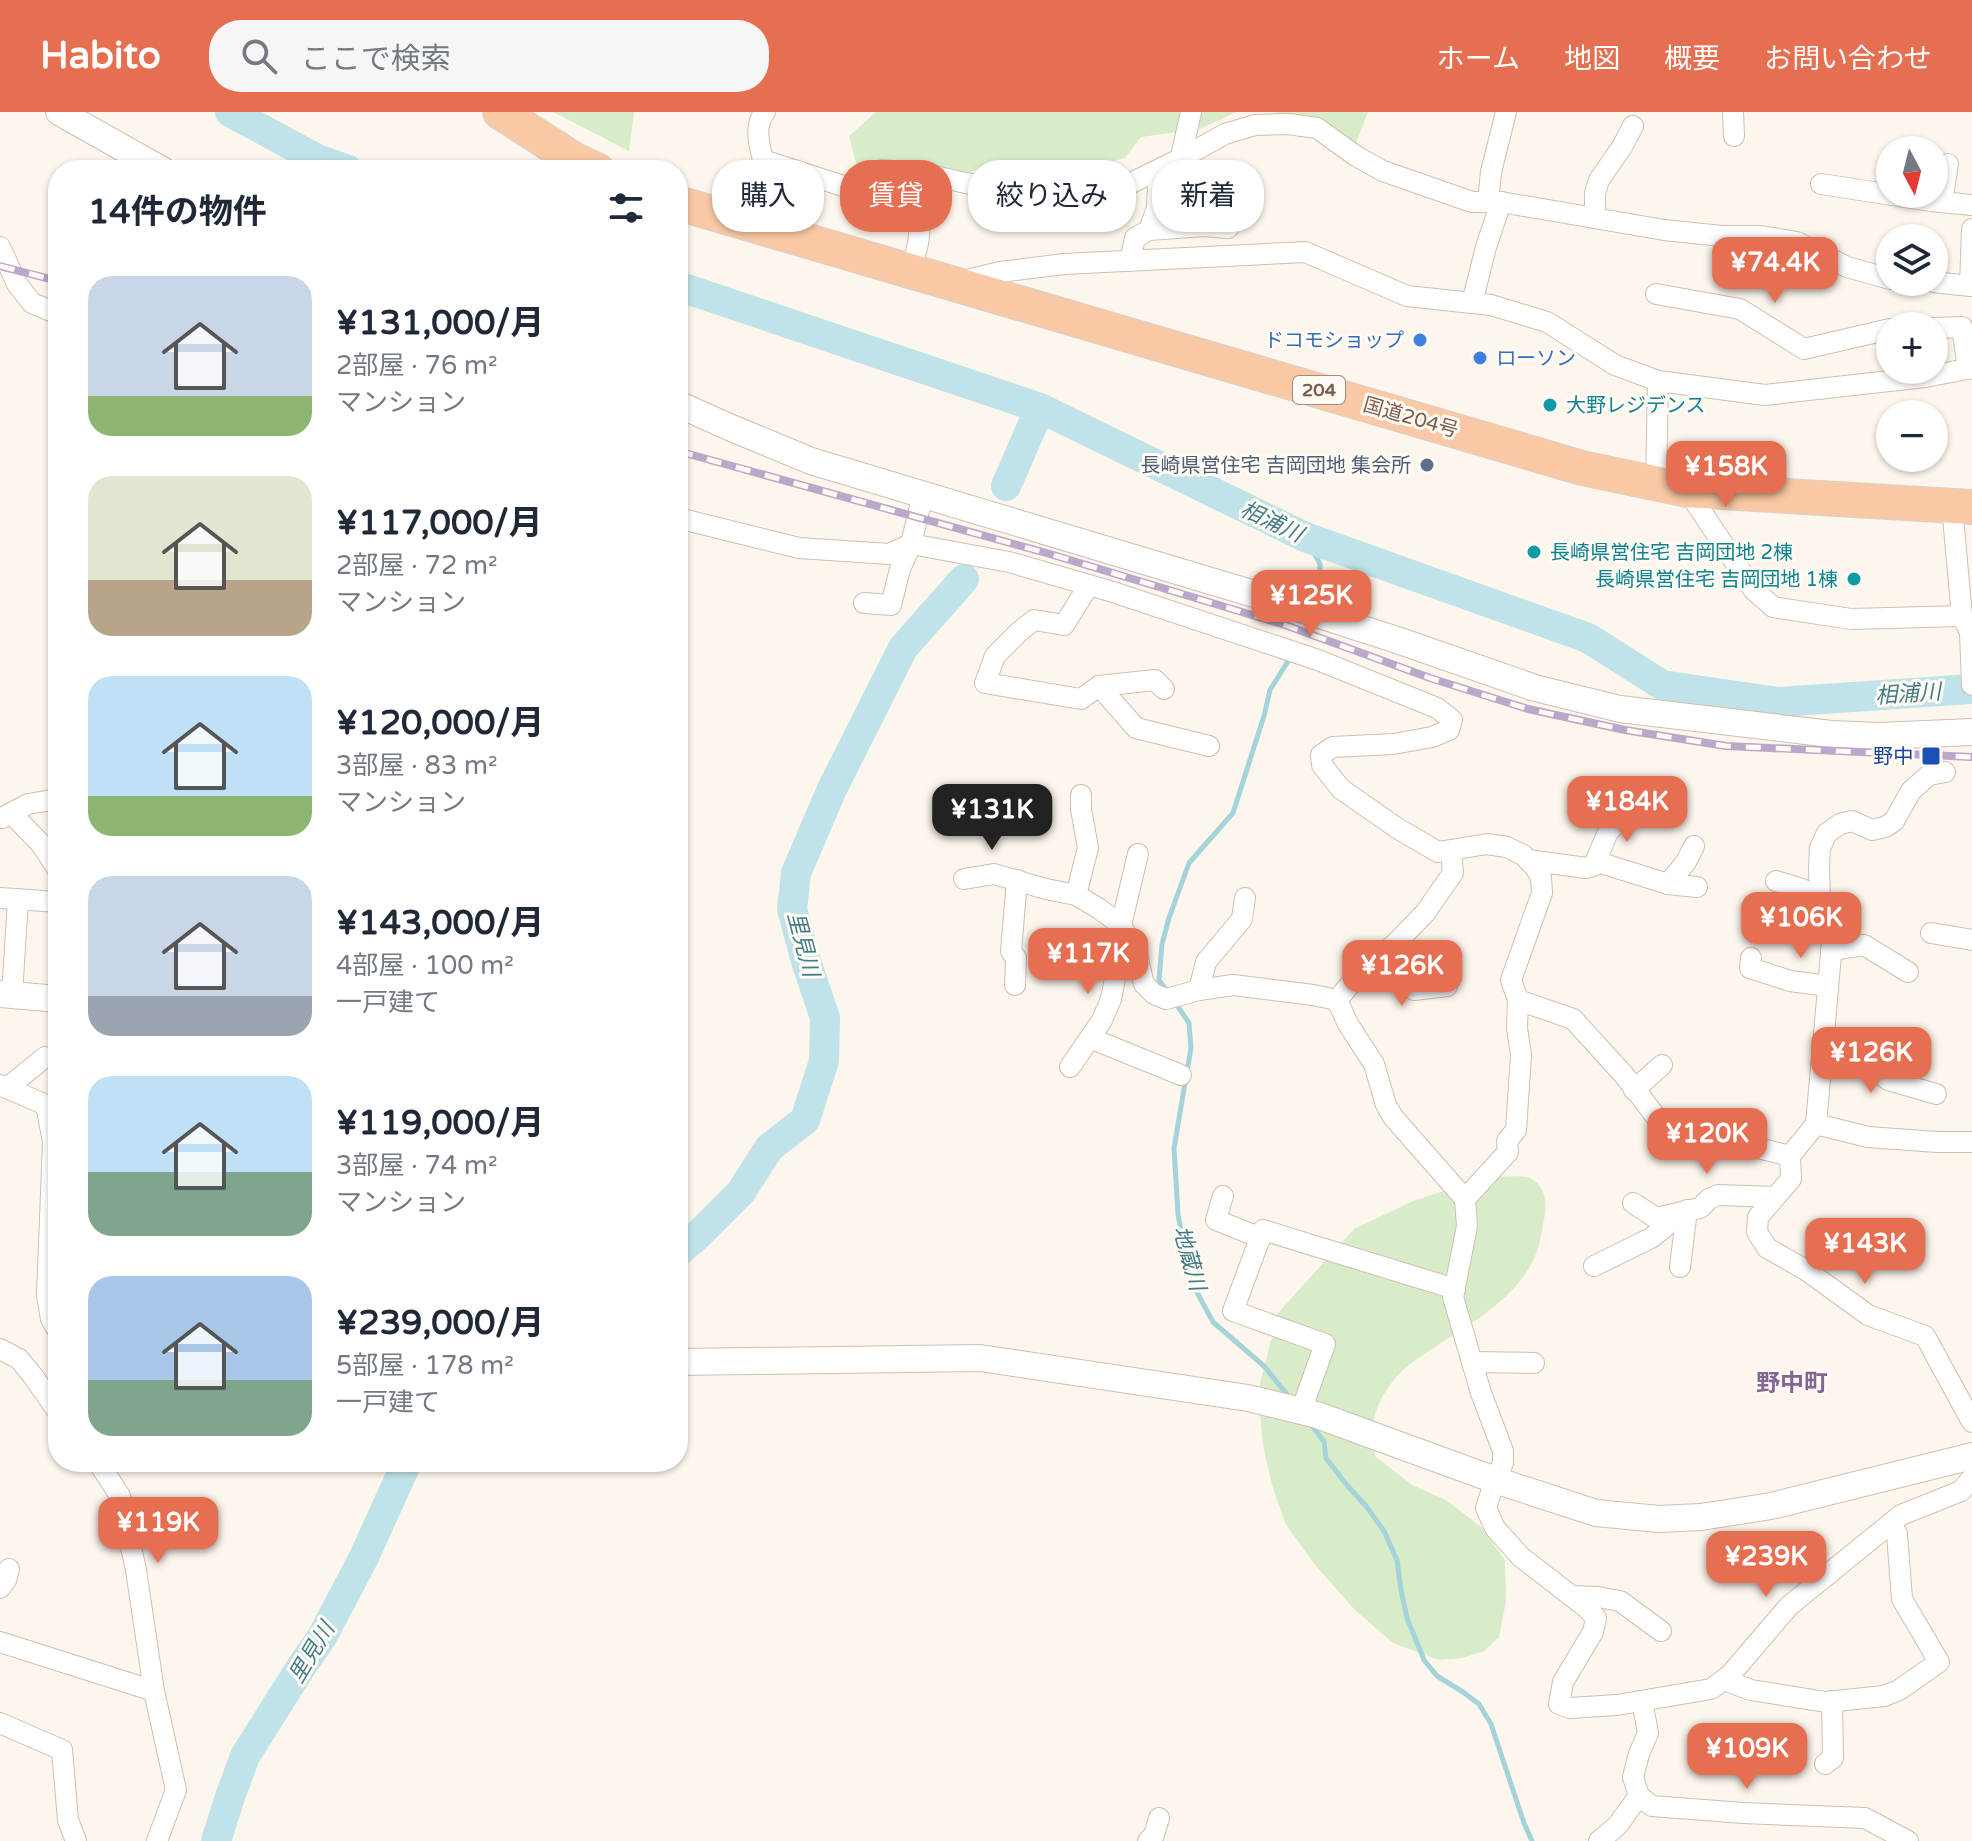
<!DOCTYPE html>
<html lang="ja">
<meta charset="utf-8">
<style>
:root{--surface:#fff;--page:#f6f6f7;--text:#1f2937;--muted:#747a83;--accent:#e76f51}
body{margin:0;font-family:"Varela Round","Noto Sans JP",sans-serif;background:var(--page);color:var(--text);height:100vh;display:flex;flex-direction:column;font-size:30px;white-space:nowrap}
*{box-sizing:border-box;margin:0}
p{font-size:26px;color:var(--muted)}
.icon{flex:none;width:44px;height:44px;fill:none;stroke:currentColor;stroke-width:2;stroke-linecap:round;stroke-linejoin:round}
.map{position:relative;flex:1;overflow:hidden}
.side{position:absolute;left:48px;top:48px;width:640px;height:1312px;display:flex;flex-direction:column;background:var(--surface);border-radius:32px;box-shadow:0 2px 6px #0004}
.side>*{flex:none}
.hud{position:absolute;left:712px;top:48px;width:760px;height:72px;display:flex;gap:16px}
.needle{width:52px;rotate:173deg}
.fabs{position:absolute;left:1876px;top:24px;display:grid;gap:16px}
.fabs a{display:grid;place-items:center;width:72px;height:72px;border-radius:50%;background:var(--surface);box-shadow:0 2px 6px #0004;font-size:40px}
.price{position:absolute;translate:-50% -68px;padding:0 18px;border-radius:16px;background:var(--accent);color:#fff;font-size:26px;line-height:52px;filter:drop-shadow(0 2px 4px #0008)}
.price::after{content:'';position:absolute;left:50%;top:48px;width:24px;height:18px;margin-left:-12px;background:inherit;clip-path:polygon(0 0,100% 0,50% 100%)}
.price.on{background:#222;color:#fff}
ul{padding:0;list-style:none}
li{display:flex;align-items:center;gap:24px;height:200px;padding:0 40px}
li span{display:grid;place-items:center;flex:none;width:224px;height:160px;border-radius:24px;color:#555}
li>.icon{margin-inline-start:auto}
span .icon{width:96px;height:96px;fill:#fffc;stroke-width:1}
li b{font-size:34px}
h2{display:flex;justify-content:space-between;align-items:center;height:96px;padding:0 40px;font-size:34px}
.pill{padding:0 28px;border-radius:32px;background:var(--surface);box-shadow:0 2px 6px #0004;font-size:28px;line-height:72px}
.pill.on{background:var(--accent);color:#fff}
header{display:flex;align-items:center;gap:48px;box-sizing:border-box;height:112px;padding:0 40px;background:var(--accent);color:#fff}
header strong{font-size:38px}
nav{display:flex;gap:44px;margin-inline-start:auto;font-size:28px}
.search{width:560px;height:72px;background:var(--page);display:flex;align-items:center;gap:20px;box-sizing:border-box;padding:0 28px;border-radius:32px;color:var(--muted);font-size:30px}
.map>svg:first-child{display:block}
.green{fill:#d8ecc9}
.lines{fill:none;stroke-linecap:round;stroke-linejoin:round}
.stream{stroke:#a5d3da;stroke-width:5}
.river{stroke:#bfe3e8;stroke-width:30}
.minor-casing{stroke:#d1beb0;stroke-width:22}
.tertiary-casing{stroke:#d1beb0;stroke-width:28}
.trunk-casing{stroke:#dad1cd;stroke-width:36}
.minor{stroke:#fff;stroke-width:20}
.tertiary{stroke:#fff;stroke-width:26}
.trunk{stroke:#f9c8a4;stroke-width:34}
.rail-casing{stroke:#b9a8c9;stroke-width:8}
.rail{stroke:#fffaf3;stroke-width:5;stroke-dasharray:15;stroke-linecap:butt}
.shop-dot{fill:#3f7fe0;stroke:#fffaf3;stroke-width:3}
.culture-dot{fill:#0f9aa8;stroke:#fffaf3;stroke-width:3}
.service-dot{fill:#5c6f8a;stroke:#fffaf3;stroke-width:3}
.transit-dot{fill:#1a4fb4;stroke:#fffaf3;stroke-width:3}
.labels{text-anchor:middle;stroke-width:6;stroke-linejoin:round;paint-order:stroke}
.shield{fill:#fffaf3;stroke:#a28b7f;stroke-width:2}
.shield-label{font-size:18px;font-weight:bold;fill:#7a5c4d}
.shop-label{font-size:20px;fill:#366cbe;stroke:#fffaf3;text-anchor:end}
.culture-label{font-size:20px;fill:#0d838f;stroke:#fffaf3;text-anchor:start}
.street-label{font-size:20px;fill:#7a5c4d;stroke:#fffaf3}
.service-label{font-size:20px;fill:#4e5e75;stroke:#fffaf3;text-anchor:end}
.transit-label{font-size:20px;fill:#164399;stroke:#fffaf3;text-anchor:end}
.water-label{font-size:22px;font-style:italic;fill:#437c86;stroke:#fffaf3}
.quarter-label{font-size:24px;font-weight:bold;fill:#846695;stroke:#fffaf3}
</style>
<header>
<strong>Habito</strong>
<div class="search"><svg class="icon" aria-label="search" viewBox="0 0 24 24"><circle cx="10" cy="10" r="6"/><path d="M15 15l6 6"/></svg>ここで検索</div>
<nav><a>ホーム</a><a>地図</a><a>概要</a><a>お問い合わせ</a></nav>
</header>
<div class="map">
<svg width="1972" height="1729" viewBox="0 0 1972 1729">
<rect width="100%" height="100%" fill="#fdf6ec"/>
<g class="green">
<path d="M553,0H634L629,39Z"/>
<path d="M876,0H1236L1200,17L1141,25L1125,46L1093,55L974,58L931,87L897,100L864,82L849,24Z"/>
<path d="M1274,0H1368L1353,39Z"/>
<path d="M1498,1065C1507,1065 1521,1063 1529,1066C1544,1071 1547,1089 1545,1102C1542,1116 1541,1131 1535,1144C1519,1183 1476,1209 1441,1231C1425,1242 1405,1253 1393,1269C1373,1295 1370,1312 1375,1344L1412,1373L1446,1388L1481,1415L1505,1448L1506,1489L1499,1525L1484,1539L1462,1546L1439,1548L1393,1531L1355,1498L1316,1454L1286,1413L1272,1373L1263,1333L1258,1280L1278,1201L1354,1117L1413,1089L1468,1071Z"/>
</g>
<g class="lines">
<g class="stream">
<path d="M1305,425L1320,452L1319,488"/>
<path d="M1168,880L1159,868L1162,832L1169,806L1189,751L1233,701L1264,604L1270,578L1290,546"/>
<path d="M1176,892L1189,911L1191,936L1174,1036L1178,1103L1192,1171L1213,1210L1264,1254L1289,1285"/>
<path d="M1310,1311L1324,1330L1326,1346L1346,1372L1366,1394L1384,1419L1397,1448L1401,1478L1407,1506L1424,1548L1437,1564L1463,1580L1479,1592L1491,1612L1524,1711L1532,1729"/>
</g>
<g class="river">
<path d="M230,0L317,47L348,58"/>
<path d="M678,174L1040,296L1305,425L1588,526L1662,573L1778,590L1972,577"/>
<path d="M1006,374L1040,296"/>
<path d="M678,1140L699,1122L741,1080L769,1036L805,1008L824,949L825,906L806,849L792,797L796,761L832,677L903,536L964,467"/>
<path d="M216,1729L230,1685L245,1644L303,1552L322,1525L364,1445L407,1350"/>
</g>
<g class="minor-casing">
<g id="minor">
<path d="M765,0C754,13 759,33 763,48L846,75L910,99C927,117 916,137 911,158"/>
<path d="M1733,0L1734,24"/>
<path d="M1821,72L1931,89L1972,93"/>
<path d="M865,82L870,65L882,58L929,63L1040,87L1084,84L1129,72L1180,47L1225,22L1255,13L1288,12L1317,16L1356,44L1383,59L1472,90H1501L1486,135L1472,191"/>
<path d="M1488,90L1491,60L1506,0"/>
<path d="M1501,90L1664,118L1722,124H1761L1797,130L1847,155L1890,167"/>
<path d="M1942,90L1948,52"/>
<path d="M1208,91L1220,115"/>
<path d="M1595,106V81L1599,68L1622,35L1633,14"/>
<path d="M1972,117L1970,174L1972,173"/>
<path d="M1149,118L1157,96L1158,75L1178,58L1191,0"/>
<path d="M0,135L17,172L32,191L58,202"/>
<path d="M1130,149L1135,126L1149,118L1204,114L1228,116"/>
<path d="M959,170L1000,160L1064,152L1305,140L1407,184L1491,193L1547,210L1615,253L1658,269L1765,283L1925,265L1972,256"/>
<path d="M1934,170L1970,174"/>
<path d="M1656,182L1740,197L1804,237L1890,217"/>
<path d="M1934,216L1962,215L1968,257"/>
<path d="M1656,371L1658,269"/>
<path d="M1687,378L1753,477L1773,495L1851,507L1962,504"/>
<path d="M923,382L911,432L1009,450L1113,480L1318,548L1437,596L1452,608L1449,618L1432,625L1393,632L1333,635L1321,643L1322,653L1341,677L1397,716L1438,740L1487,732L1507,735L1523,743L1534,754L1541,765L1542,781L1511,868L1518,888L1573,907L1624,963L1660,1010L1690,1026L1746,1033L1790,1044"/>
<path d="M1952,394L1962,504L1970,520L1972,573"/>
<path d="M678,406L799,436L889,442L911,432"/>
<path d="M1089,473L1064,513L1034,508L1019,520L995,544L985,571L1081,587L1099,574L1136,616L1209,634"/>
<path d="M864,491L891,493L900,457L911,432"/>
<path d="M1099,574L1155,568L1164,577"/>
<path d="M11,701L42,733L58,758"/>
<path d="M2,706L28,692L58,687"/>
<path d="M1528,748L1586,756L1601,751L1668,772L1697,775"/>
<path d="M1594,753L1608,720L1633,694"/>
<path d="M964,767L994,762L1046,777L1076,783L1098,796L1121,813L1137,843L1144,872L1154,882L1166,887L1199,878L1233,873L1313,883L1337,888"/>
<path d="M1776,769L1802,777L1820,787"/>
<path d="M1668,772L1686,750L1694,734"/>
<path d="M1076,783L1088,736L1081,697V683"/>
<path d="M0,786L58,790"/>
<path d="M1121,813L1138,742"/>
<path d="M1931,821L1972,828"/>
<path d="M1831,838L1864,833L1908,860"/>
<path d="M1751,846L1750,856L1790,869L1828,874"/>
<path d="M1372,851L1414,878L1447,874"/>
<path d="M1015,873L1016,846L1011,839L1017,768"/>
<path d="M1199,878L1206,850L1242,807L1245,786"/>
<path d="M12,883L18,787"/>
<path d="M1337,888L1348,912L1374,952L1386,993L1393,1005L1465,1087L1467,1114L1453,1185L1481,1281L1503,1339V1351L1495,1368L1486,1396L1495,1416L1521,1445L1587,1496L1596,1506L1593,1520L1563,1570L1559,1592L1570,1596L1617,1593L1711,1577L1730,1563L1789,1494L1901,1403L1961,1379L1972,1366"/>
<path d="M1337,888L1360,861L1395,832L1425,801L1453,761L1451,739"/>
<path d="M1090,926L1181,963"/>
<path d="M1822,937L1873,953L1888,968L1936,982"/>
<path d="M1070,955L1102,908L1111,887L1124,820"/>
<path d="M0,973L46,993L53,1030L47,1183L51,1207L58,1219"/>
<path d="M7,976L45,945L58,949"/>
<path d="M1634,978L1662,953"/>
<path d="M1816,1012L1833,820L1820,787L1819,755L1820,736L1827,721L1840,712L1852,709L1872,718L1885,715L1894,709L1911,679L1929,663L1945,660"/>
<path d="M1972,1030H1937L1868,1025L1816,1012L1790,1044L1791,1067L1758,1105L1757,1120L1767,1136L1806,1158L1868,1203L1925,1224L1972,1310"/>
<path d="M1223,1084L1216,1108L1261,1126"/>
<path d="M1465,1087L1508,1040L1507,1029L1516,1018L1521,943L1517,916L1518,888"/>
<path d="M1633,1091L1656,1106L1700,1096L1709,1087L1718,1083L1775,1085"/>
<path d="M1594,1154L1651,1126L1665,1115L1664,1104"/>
<path d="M1680,1155L1687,1098"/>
<path d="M0,1237L19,1247L33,1264L58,1300"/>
<path d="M1472,1250L1534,1251"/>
<path d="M1301,1299L1325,1232L1233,1199L1263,1118L1455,1177"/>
<path d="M98,1350L120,1384L136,1458L154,1579L176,1678L157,1729"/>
<path d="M0,1476L6,1468L9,1457"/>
<path d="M1571,1484L1598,1485L1620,1489L1661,1519"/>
<path d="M0,1530L154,1579"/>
<path d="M1724,1568L1751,1578L1826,1590L1884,1584L1899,1578L1939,1550L1902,1487L1897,1422L1891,1411"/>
<path d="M1642,1589L1648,1621L1639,1642L1633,1665L1639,1684L1652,1694L1743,1701L1865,1706L1908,1729"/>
<path d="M0,1611L62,1638L68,1708L76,1729"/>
<path d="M1825,1652L1833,1646L1832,1589"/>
<path d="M1148,1729L1154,1723L1159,1706"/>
<path d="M1599,1729L1617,1714L1639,1684"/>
</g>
</g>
<g class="tertiary-casing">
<g id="tertiary">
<path d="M59,0L162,58"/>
<path d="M678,292L729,315L811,349L1264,485L1400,529L1535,576L1620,597L1831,622L1879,624L1972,620"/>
<path d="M0,882L58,887"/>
<path d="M678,1250L980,1246L1248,1286L1317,1303L1495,1368L1596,1401L1659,1407L1701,1405L1771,1394L1972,1344"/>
</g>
</g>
<g class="trunk-casing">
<g id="trunk">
<path d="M500,0L573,47L597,58"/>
<path d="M678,91L1582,356L1687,378L1972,395"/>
</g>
</g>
<use href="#minor" class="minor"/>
<use href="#tertiary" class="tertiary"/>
<use href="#trunk" class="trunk"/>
<g class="rail-casing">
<g id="rail">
<path d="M0,154L58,169"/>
<path d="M678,339L1050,442L1285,513L1430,566L1528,597L1625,618L1726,634L1972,645"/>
</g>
</g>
<use href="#rail" class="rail"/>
</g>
<g class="shop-dot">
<circle cx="1420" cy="228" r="8"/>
<circle cx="1480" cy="246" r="8"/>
</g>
<g class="culture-dot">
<circle cx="1550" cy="293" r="8"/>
<circle cx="1534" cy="440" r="8"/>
<circle cx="1854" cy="467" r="8"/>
</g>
<circle class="service-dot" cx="1427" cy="353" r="8"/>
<rect class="transit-dot" x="1921" y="634" width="20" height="20" rx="4"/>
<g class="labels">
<rect class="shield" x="1293" y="264" width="52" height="28" rx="6"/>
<g class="shield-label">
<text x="1319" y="284">204</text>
</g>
<g class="shop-label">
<text x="1404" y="235">ドコモショップ</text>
<text x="1496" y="253" text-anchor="start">ローソン</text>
</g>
<g class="culture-label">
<text x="1566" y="300">大野レジデンス</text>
<text x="1550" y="447">長崎県営住宅 吉岡団地 2棟</text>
<text x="1838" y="474" text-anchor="end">長崎県営住宅 吉岡団地 1棟</text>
</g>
<g class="street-label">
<text transform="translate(1411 305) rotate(16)" y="7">国道204号</text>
</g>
<g class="service-label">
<text x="1411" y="360">長崎県営住宅 吉岡団地 集会所</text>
</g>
<g class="transit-label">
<text x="1913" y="651">野中</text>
</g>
<g class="water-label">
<text transform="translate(1272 409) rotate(25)" y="8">相浦川</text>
<text transform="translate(1908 581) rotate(-4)" y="8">相浦川</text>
<text transform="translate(804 832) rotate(75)" y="8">里見川</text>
<text transform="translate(1190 1146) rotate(74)" y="8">地蔵川</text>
<text transform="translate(311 1540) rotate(-59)" y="8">里見川</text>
</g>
<g class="quarter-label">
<text x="1792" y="1279">野中町</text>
</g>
</g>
</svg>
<div class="fabs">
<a><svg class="needle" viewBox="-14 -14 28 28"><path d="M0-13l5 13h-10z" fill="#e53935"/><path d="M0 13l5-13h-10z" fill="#747a83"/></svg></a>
<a><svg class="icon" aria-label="layers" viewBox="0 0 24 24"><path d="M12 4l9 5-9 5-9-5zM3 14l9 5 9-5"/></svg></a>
<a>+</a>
<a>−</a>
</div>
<b class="price" style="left:1775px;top:193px">¥74.4K</b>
<b class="price" style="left:1726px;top:397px">¥158K</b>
<b class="price" style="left:1311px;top:526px">¥125K</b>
<b class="price" style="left:1627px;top:732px">¥184K</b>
<b class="price on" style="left:992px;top:740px">¥131K</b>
<b class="price" style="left:1801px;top:848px">¥106K</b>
<b class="price" style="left:1088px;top:884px">¥117K</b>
<b class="price" style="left:1402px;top:896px">¥126K</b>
<b class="price" style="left:1871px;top:983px">¥126K</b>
<b class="price" style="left:1707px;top:1064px">¥120K</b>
<b class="price" style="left:1865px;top:1174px">¥143K</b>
<b class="price" style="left:158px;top:1453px">¥119K</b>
<b class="price" style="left:1766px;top:1487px">¥239K</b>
<b class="price" style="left:1747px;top:1679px">¥109K</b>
<div class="hud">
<a class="pill">購入</a>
<a class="pill on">賃貸</a>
<a class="pill">絞り込み</a>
<a class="pill">新着</a>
</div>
<section class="side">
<h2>14件の物件<svg class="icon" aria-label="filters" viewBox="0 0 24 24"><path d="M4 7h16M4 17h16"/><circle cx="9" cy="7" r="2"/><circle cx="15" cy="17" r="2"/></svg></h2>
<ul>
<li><span style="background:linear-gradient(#c9d6e8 75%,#8fb573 0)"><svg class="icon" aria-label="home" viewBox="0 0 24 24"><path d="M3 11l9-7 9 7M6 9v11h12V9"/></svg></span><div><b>¥131,000/月</b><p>2部屋 · 76 m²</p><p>マンション</p></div></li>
<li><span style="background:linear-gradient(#dfe7d0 65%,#b9a48a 0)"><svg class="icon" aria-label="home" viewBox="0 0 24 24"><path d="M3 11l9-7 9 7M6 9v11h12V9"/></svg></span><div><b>¥117,000/月</b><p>2部屋 · 72 m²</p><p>マンション</p></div></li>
<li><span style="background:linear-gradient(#bfe0f5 75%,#8fb573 0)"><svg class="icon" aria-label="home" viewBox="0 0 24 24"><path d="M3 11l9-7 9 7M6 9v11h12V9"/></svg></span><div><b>¥120,000/月</b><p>3部屋 · 83 m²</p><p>マンション</p></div></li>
<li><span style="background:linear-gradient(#c9d6e8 75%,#9aa5b1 0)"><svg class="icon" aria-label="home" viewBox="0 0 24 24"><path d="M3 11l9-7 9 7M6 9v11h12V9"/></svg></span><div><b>¥143,000/月</b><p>4部屋 · 100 m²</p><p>一戸建て</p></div></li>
<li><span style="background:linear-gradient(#bfe0f5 60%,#7fa58c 0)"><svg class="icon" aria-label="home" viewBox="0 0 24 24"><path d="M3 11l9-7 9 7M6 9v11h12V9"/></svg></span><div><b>¥119,000/月</b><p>3部屋 · 74 m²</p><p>マンション</p></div></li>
<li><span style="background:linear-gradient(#a9c7e8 65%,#7fa58c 0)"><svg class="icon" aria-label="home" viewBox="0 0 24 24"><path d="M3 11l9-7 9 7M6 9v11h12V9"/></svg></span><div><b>¥239,000/月</b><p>5部屋 · 178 m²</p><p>一戸建て</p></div></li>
</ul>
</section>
</div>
